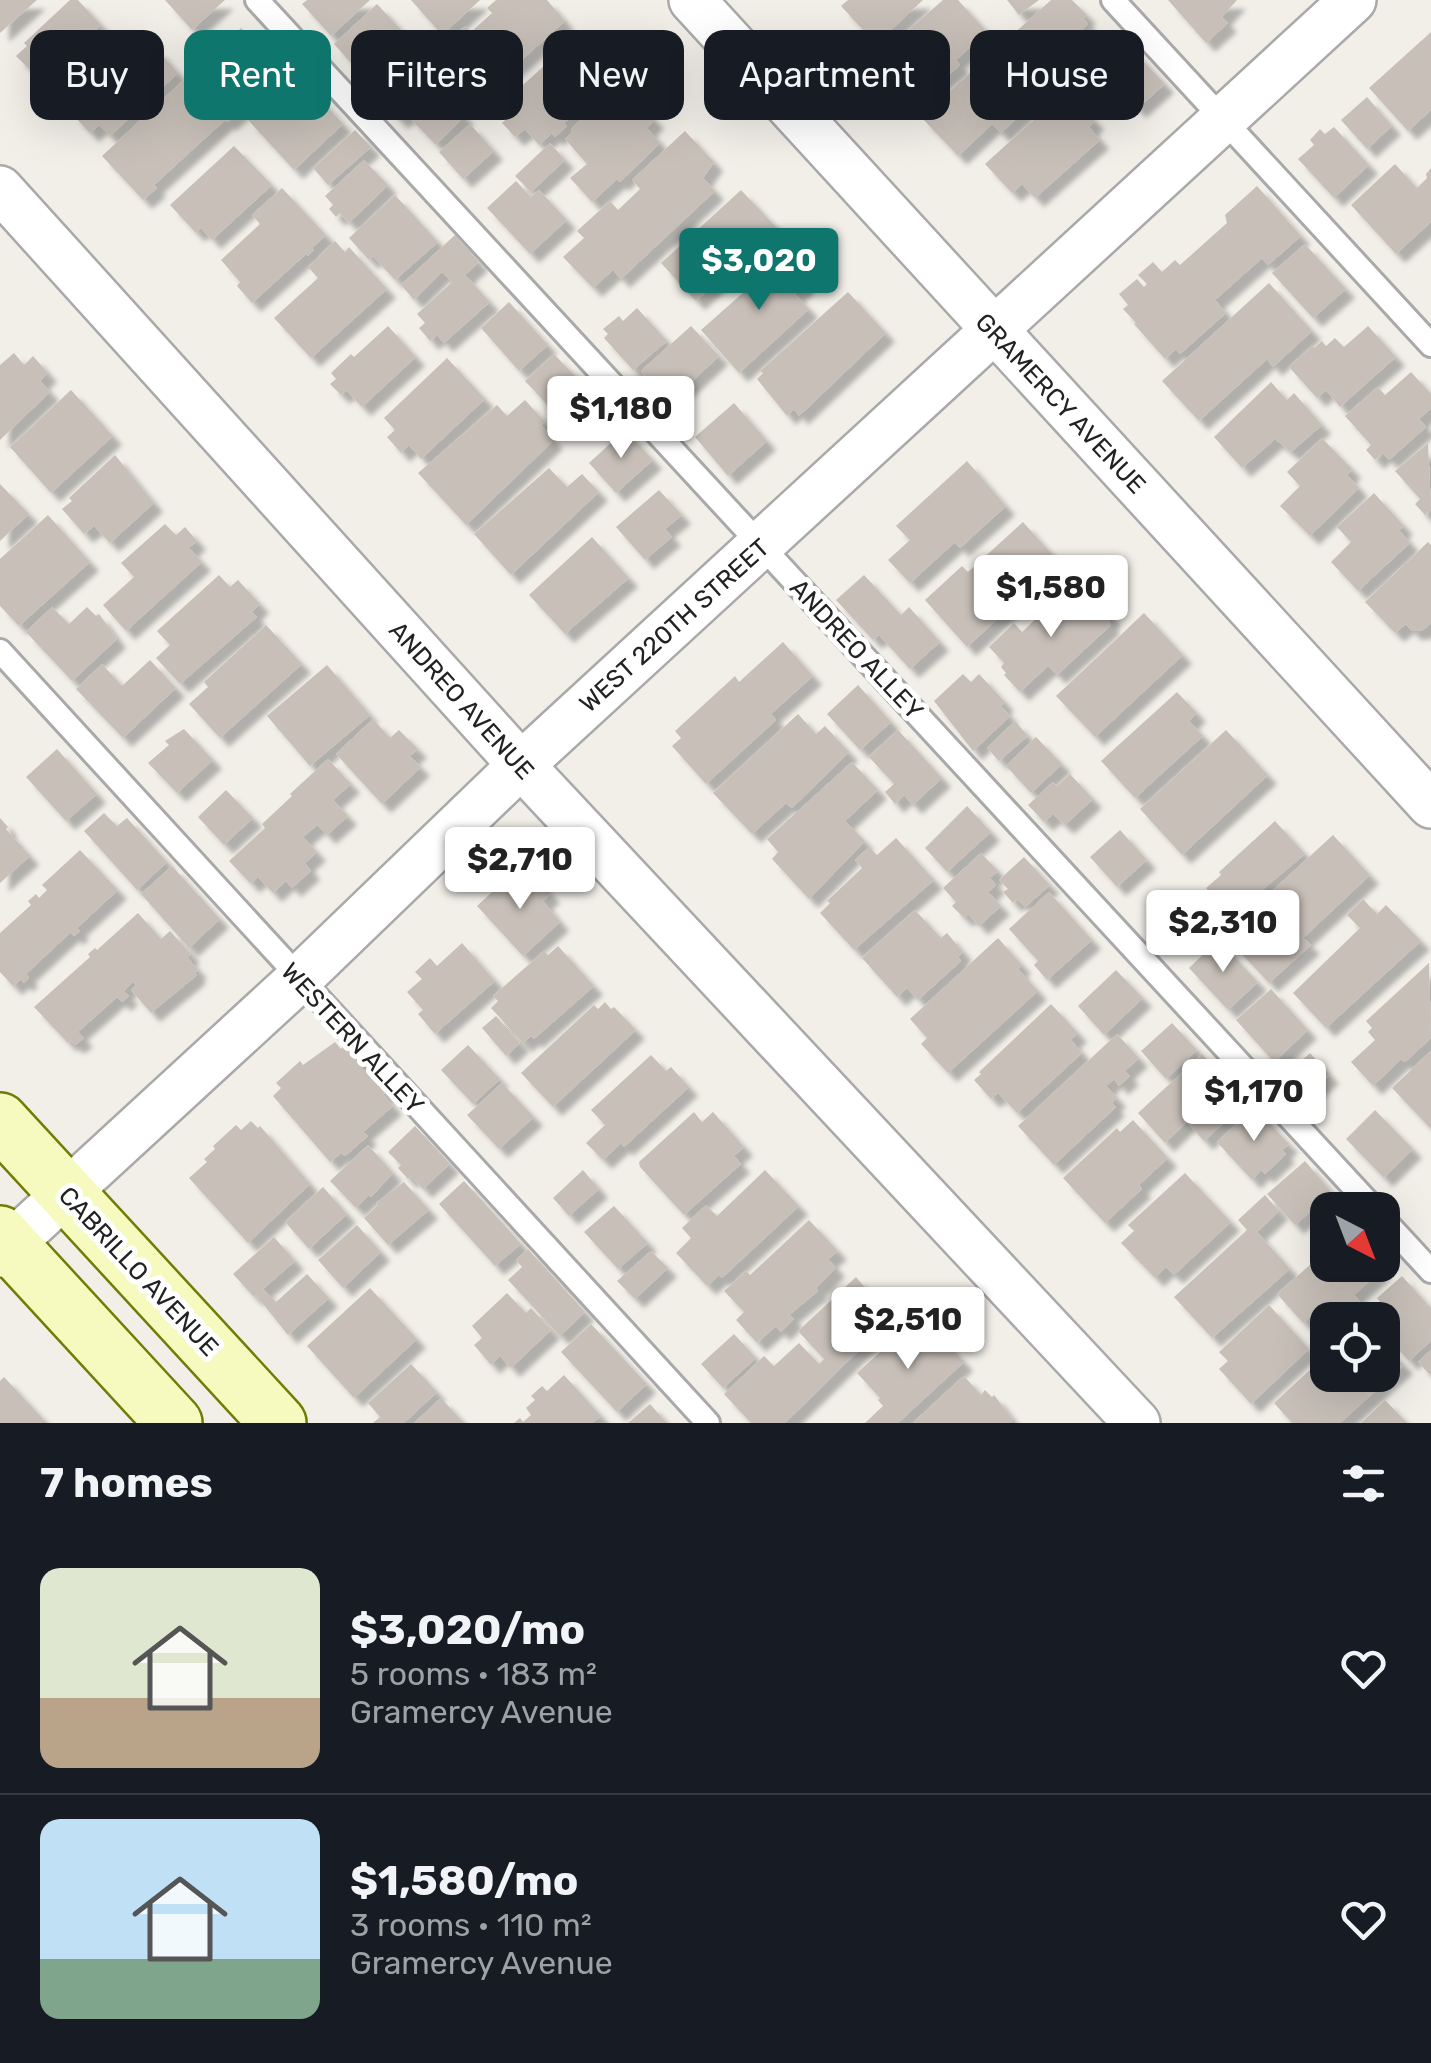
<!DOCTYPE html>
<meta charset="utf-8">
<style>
:root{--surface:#171b24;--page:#242831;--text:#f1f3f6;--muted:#9ea1a6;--line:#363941;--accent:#0f766e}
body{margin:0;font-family:Rubik,sans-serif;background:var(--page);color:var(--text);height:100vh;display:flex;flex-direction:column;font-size:38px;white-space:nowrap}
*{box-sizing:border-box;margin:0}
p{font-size:32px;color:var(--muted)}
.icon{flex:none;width:55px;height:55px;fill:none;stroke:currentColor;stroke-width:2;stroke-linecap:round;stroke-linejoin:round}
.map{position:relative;height:1423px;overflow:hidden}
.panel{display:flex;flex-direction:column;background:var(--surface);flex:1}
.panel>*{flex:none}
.top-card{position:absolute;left:30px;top:30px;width:1372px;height:90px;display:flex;gap:20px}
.needle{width:65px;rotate:138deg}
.fabs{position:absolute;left:1310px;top:1192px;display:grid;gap:20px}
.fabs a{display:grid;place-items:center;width:90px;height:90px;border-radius:20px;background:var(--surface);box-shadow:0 10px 40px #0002;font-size:50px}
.price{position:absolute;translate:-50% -85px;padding:0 22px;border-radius:10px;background:#fff;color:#222;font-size:32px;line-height:65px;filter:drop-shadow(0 2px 5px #0008)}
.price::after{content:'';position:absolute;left:50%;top:60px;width:30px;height:22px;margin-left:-15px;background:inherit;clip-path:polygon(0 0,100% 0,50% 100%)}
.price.current{background:var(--accent);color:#fff}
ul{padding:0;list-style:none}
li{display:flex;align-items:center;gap:30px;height:250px;padding:0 40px}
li+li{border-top:2px solid var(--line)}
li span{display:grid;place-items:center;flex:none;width:280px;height:200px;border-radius:20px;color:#555}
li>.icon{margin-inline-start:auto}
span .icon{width:120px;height:120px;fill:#fffc;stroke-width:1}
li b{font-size:42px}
h2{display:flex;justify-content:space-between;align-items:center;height:120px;padding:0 40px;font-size:42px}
.chip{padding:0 35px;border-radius:20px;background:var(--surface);box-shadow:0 10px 40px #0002;font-size:35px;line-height:90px}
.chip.current{background:var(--accent);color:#fff}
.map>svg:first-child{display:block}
.building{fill:#c7bfb8;filter:url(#shadow)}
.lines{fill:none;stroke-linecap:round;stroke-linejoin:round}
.lane-casing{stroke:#a9a9a9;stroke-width:28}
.street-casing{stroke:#a9a9a9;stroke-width:50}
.secondary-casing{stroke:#707d05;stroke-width:60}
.lane{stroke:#fff;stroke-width:22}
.street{stroke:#fff;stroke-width:45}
.secondary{stroke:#f7fabf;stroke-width:55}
.labels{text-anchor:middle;stroke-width:10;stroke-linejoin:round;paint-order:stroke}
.street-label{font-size:25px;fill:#222;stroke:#fff}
</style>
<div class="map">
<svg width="1431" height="1423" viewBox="0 0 1431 1423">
<defs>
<filter id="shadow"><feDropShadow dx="9" dy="9" stdDeviation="2.5" flood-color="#0004"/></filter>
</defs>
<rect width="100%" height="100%" fill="#f2efe9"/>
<g class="building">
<path d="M0,0H37L0,33Z"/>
<path d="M70,0H78L101,25L94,32L102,40L58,80L55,76L45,85L16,56L27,46L24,43Z"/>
<path d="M165,0H225L192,30Z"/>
<path d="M307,0H370L331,36L302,4Z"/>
<path d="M411,0H480L442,35Z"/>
<path d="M496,0H547L565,21L486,92L444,45L465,26L471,32L492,13L487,8Z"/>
<path d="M848,0H923L876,44L841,6Z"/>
<path d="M943,0H958L987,32L956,60L960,65L923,97L883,52Z"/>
<path d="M1007,0H1039L1019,15Z"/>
<path d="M1051,0H1072L1087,15L1083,18L1088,24L1065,45L1079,60L1001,133L992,124L958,156L921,117Z"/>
<path d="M1168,0H1237L1222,17L1228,23L1206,43Z"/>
<path d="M377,4L406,35L362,75L334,44Z"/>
<path d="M241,28L287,75L253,107L208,61Z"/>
<path d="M1431,32V110L1408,131L1369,88Z"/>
<path d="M578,35L615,77L564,123L567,126L555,137L552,133L539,145L525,129L515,137L502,123L512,114L502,104Z"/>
<path d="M110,43L134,69L156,48L178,73L110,136L99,125L90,133L72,114L80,106L70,95L89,77L82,69Z"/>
<path d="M1129,46L1165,84L1137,109L1102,71Z"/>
<path d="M200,65L241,110L227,122L225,120L154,185L157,188L143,200L102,156Z"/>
<path d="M421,72L465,116L436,145L406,114L399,120L386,106Z"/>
<path d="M297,74L343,124L294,170L248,120Z"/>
<path d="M621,83L655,120L647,128L660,143L620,182L617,179L592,202L570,178L587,164L565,139L573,132L571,129Z"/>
<path d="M1069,92L1095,121L1089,127L1100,140L1035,198L1022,184L1012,193L985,164L1059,97L1061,100Z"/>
<path d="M1367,97L1392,126L1367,149L1341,120Z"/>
<path d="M470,124L494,151L463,179L439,152Z"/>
<path d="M1334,127L1369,165L1334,198L1298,159L1314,145L1310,140L1320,129L1325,134Z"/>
<path d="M355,130L371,147L328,185L313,168Z"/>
<path d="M685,131L714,162L703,178L715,191L621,279L613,270L593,288L563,257L584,238L577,231L610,201L618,210L640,189L632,180Z"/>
<path d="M550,143L565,160L531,192L515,176Z"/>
<path d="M234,146L272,185L212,240L201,228L196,233L170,205Z"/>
<path d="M364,160L388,185L349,223L340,213L336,217L329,209L333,205L325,196Z"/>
<path d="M1395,164L1417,188L1427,178L1426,174L1431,168V222L1396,254L1351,205Z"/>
<path d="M516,181L531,197L539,190L567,220L530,254L487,208Z"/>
<path d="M1257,186L1301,236L1268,265L1262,258L1215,300L1226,313L1180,354L1176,349L1165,359L1134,324L1136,323L1123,309L1128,305L1119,294L1137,279L1144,287L1147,284L1138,275L1153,262L1162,272L1175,260L1180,265L1227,223L1225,215Z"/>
<path d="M282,188L326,235L312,248L314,250L308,256L306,254L252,303L237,286L240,282L221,260L260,224L252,215Z"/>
<path d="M741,190L776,227L696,301L661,263Z"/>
<path d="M395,195L438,242L395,280L373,256L369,260L349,238Z"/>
<path d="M455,235L479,262L465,275L490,302L444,343L437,335L430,341L419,328L425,323L417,314L452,282L442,272L414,300L401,285Z"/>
<path d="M335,241L345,252L349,247L387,289L311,358L274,318L318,278L308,267Z"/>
<path d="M1305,244L1346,289L1313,318L1272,273Z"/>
<path d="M774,247L806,284L795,294L809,309L739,373L701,330L762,276L753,266Z"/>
<path d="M1269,283L1312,331L1273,367L1267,359L1199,421L1162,381Z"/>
<path d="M848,292L886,333L799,416L794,409L787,416L757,379L763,373L760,371Z"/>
<path d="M509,302L548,345L519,371L481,328Z"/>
<path d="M637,308L667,341L633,370L604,338L608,334L603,329L619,316L623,321Z"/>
<path d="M388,326L416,357L362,407L346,390L341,395L330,384L336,379L331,373L351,354L354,357Z"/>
<path d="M691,326L719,356L670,402L641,371Z"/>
<path d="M1368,326L1396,357L1340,407L1326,390L1317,398L1289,367L1312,346L1314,348L1322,341L1326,346L1335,338L1344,347Z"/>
<path d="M14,353L24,365L33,356L48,373L40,381L50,392L0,440V365Z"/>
<path d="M554,354L590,392L561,419L525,381Z"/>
<path d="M447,358L485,399L421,459L409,445L401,453L387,437L395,430L384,418Z"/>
<path d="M1411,372L1431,394V408L1419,419L1426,427L1389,460L1383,453L1375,460L1366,450L1371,445L1345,416L1378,387L1385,395Z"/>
<path d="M1271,382L1287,400L1294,393L1322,425L1291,452L1275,439L1242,468L1214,437Z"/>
<path d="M71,390L113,436L51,493L10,447Z"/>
<path d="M525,400L545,422L541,425L554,440L466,525L418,473L497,405L507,416Z"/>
<path d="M734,403L767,441L728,476L695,437Z"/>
<path d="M625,430L653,460L616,493L589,463Z"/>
<path d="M1322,438L1352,469L1347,475L1359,488L1310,536L1280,506L1300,486L1287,472Z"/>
<path d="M1428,443L1431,510L1425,515L1415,504L1420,499L1395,471Z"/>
<path d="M115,455L154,503L110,543L94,526L84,534L62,509L72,501L69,498Z"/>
<path d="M967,461L1006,506L960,548L955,542L910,583L888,560L910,540L896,526Z"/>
<path d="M549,468L567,487L582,474L599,492L511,575L474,534Z"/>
<path d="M0,484L29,514L0,541Z"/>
<path d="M659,490L682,515L665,529L672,537L645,560L616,527Z"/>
<path d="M1374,493L1404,526L1399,530L1410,543L1358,591L1331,562L1351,542L1337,527Z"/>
<path d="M48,515L90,562L19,626L0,606V559Z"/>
<path d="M1023,522L1059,562L967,647L925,600L962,566L968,572Z"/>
<path d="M165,524L176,535L185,527L197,541L189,548L202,562L126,631L103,605L134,577L121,563Z"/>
<path d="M592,537L629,578L565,634L529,595Z"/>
<path d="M1428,542L1431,545V623L1423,630L1412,631L1406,624L1395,633L1365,602Z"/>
<path d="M219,575L230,587L238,580L260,604L252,612L257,617L180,684L156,658L170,645L157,631Z"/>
<path d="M864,575L901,615L909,607L940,642L910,669L879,635L873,640L836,600Z"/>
<path d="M1091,594L1113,617L1108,621L1111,625L1057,675L1048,666L1020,692L1004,675L1006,673L1001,667L1004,663L989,647L1014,623L1022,632L1060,596L1071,608L1085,595L1088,598Z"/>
<path d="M52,607L69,624L87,607L96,616L99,614L117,639L72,681L26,632Z"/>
<path d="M1144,613L1183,655L1095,737L1056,696Z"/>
<path d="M266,625L302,664L220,738L189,704L208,687L204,682Z"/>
<path d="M783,642L813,676L771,714L776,720L706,784L672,746L681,738L675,731L735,676L739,682Z"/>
<path d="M150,660L176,688L123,738L76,689L102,664L122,686Z"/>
<path d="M327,665L370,715L310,766L267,716Z"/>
<path d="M963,674L971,682L979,674L1005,702L1001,706L1010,716L973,751L934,701Z"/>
<path d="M858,685L891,722L860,750L827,714Z"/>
<path d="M1177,692L1197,713L1189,721L1203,736L1135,798L1101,761Z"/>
<path d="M798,714L816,734L825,726L849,752L792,808L786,803L752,834L713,793Z"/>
<path d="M373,719L390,738L399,730L418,749L410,756L421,767L382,804L336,754Z"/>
<path d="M1015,721L1028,736L999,761L987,748Z"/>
<path d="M184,729L213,760L177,793L148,763L169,745L165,741Z"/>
<path d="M898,730L942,778L913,805L904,795L895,804L885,792L894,784L869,757Z"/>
<path d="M1226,730L1268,775L1182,855L1140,809Z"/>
<path d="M1036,737L1062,764L1031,793L1006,766Z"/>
<path d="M57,749L97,794L66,821L26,777Z"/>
<path d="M328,759L351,784L333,800L348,816L327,835L317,825L303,837L317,852L305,863L311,871L292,888L286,881L273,893L258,877L251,884L229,861L265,828L262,824L292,796L290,794Z"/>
<path d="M852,762L878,790L845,821L865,841L809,899L772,859L778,852L767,839Z"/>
<path d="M1070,774L1093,799L1065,825L1053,814L1044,822L1028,805L1053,782L1057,786Z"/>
<path d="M226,790L253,818L224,845L198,817Z"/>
<path d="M967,806L991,832L947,872L925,848Z"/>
<path d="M104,813L117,826L127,818L167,862L137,890L84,831Z"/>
<path d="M0,818L8,827L6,829L30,856L0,883Z"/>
<path d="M1275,821L1305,854L1231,916L1206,888L1221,875L1219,872Z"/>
<path d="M1120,830L1147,860L1117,887L1090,857Z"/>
<path d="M1333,835L1370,875L1303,938L1311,945L1269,983L1224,935Z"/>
<path d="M896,838L934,880L854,950L820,913L830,903L827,901L862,868L855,860L869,847L877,855Z"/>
<path d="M80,850L118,890L77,928L80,931L74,936L71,932L26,974L29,978L24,983L21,979L13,986L0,972V933L31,905L28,901L36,894L39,898L47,890L42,885Z"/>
<path d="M981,853L998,871L990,878L996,885L988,892L1001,906L979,926L968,914L964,918L952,906L956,902L943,888Z"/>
<path d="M1024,857L1050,885L1025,907L1017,899L1013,903L1003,892L1008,889L999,880Z"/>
<path d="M172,866L220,919L189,948L141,894Z"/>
<path d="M515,871L529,885L536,878L551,894L543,901L560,922L523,956L477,906Z"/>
<path d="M1049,892L1092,940L1047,980L1034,965L1038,961L1009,929Z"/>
<path d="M1363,899L1377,914L1386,905L1421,941L1326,1028L1293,993L1360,928L1347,915Z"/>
<path d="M915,910L941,938L947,933L963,952L958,957L961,961L918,1000L907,988L897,997L862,958Z"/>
<path d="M138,913L161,939L170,931L191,954L187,957L198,970L194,973L197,975L151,1013L131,990L136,985L133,982L124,991L129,996L122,1002L117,997L78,1032L84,1038L75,1045L70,1040L68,1043L34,1007L90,957L88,954L95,948L97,950Z"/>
<path d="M998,938L1022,965L1018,969L1038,991L948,1073L921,1044L927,1038L910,1019Z"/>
<path d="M1218,940L1258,982L1228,1010L1189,968Z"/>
<path d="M462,943L495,981L435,1034L418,1014L423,1010L407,992L422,979L415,972L430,958L437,966Z"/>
<path d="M558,946L594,986L534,1039L531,1036L523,1043L491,1008L498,1001L493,996L544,951L548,955Z"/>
<path d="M1429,963L1431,1038L1405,1062L1401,1059L1373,1086L1351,1062L1375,1040L1368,1032L1372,1028L1366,1021Z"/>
<path d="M1116,970L1143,998L1104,1035L1078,1006Z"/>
<path d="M1271,989L1308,1030L1274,1062L1236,1020Z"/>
<path d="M605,1002L611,1009L614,1007L636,1030L553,1107L521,1073L594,1005L598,1009Z"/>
<path d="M1051,1004L1078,1033L1071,1040L1082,1053L1017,1113L998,1093L991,1099L974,1080L981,1074L979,1072Z"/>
<path d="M496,1016L520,1043L506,1056L482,1028Z"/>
<path d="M1172,1023L1197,1050L1166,1079L1141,1051Z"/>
<path d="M1117,1034L1139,1058L1125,1071L1130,1076L1119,1086L1114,1079L1106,1086L1117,1098L1112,1103L1116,1107L1054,1165L1018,1126Z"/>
<path d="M335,1042L341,1049L344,1045L386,1092L383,1094L393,1106L363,1132L368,1136L345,1156L341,1153L330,1162L273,1096L281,1088L276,1083L300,1061L303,1065Z"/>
<path d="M468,1045L500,1079L473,1104L441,1070Z"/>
<path d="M1431,1051V1129L1392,1088Z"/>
<path d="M1310,1053L1330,1075L1304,1099L1283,1077Z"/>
<path d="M1202,1054L1246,1103L1204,1141L1187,1122L1165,1143L1138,1113Z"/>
<path d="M651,1055L666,1071L671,1067L689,1087L624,1147L621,1143L603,1160L586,1143L605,1125L591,1110Z"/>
<path d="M502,1083L534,1117L499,1149L467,1115Z"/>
<path d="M1254,1107L1289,1144L1282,1150L1286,1154L1265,1174L1261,1170L1252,1180L1217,1142Z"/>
<path d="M1375,1110L1413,1149L1384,1178L1346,1139Z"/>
<path d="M694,1112L702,1122L713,1112L744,1147L734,1156L741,1164L684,1215L640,1167L639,1162Z"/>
<path d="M1133,1120L1168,1158L1139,1185L1142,1189L1105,1223L1063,1178L1117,1128L1120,1132Z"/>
<path d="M251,1121L258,1128L260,1126L310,1184L248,1243L189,1178L207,1162L204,1159L215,1149L213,1146L236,1125L241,1130Z"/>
<path d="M415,1126L450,1164L423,1189L411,1176L408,1179L398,1168L401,1165L388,1152Z"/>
<path d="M368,1145L393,1173L371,1197L369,1195L356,1208L330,1181Z"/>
<path d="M1305,1161L1332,1193L1295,1225L1267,1194Z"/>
<path d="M583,1170L599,1189L569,1216L553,1198Z"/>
<path d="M765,1170L799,1206L722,1278L719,1275L707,1286L676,1253L691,1238L682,1228L706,1205L717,1216Z"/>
<path d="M1185,1173L1231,1222L1174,1275L1166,1267L1155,1278L1121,1243L1134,1231L1128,1225Z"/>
<path d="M464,1181L521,1244L495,1266L439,1204Z"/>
<path d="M404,1182L429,1210L388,1245L364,1218L378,1205L376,1203Z"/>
<path d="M323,1187L347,1214L309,1249L285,1222Z"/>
<path d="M1265,1195L1279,1211L1257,1232L1290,1269L1212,1338L1174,1297L1247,1230L1238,1220Z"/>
<path d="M614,1206L648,1243L618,1269L584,1232Z"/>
<path d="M809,1220L838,1251L828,1259L836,1268L816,1288L818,1291L789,1315L794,1319L781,1332L776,1326L757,1343L736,1320L744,1312L724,1291L746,1271L750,1275Z"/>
<path d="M357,1225L381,1252L343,1288L318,1260Z"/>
<path d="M274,1237L295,1261L263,1289L276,1302L307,1274L329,1298L288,1335L256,1295L254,1297L233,1274Z"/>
<path d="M528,1249L585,1312L560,1336L508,1280L522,1267L516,1260Z"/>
<path d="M1328,1249V1265H1378L1382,1270L1354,1295L1361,1303L1342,1320H1328V1327L1314,1313L1303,1323L1277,1294Z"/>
<path d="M651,1251L668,1268L635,1299L617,1281Z"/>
<path d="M1402,1276L1431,1308V1341L1409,1361L1382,1332V1320H1371L1367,1315L1380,1302L1377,1298Z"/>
<path d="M856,1277L869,1292L874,1288L897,1313L785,1423H751L724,1394L764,1356L774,1366L799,1343L819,1364L824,1359L798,1331Z"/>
<path d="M370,1288L417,1339L354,1398L307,1346Z"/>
<path d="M507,1293L526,1313L531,1308L551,1330L511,1368L500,1356L491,1365L474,1345L482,1338L472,1326Z"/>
<path d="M1269,1305L1309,1349L1251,1404L1219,1369L1228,1361L1219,1352Z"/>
<path d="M914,1321L932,1339L938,1333L964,1362L898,1423H865L883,1406L878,1400L880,1398L857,1373Z"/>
<path d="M591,1324L647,1384L617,1412L561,1352Z"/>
<path d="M734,1334L756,1358L723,1388L701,1364Z"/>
<path d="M1382,1342L1404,1365L1340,1423H1292L1274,1403L1328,1353V1375H1382Z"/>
<path d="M1431,1350V1376L1418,1362Z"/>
<path d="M411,1364L437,1392L404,1423H373L380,1417L368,1403Z"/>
<path d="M564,1375L601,1416L592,1423H514L520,1418L523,1422L531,1415L526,1408L535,1400L531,1396L542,1386L547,1391Z"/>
<path d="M964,1376L981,1395L985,1390L992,1397L994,1395L1013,1420L1009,1423H913Z"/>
<path d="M4,1377L44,1420L40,1423H0V1381Z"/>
<path d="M441,1398L464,1423H414Z"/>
<path d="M1385,1400L1407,1423H1361Z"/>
<path d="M650,1404L667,1423H628Z"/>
</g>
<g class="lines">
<g class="lane-casing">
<g id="lane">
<path d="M257,0L1375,1210"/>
<path d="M1113,0L1431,345"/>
<path d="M0,651L708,1423"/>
<path d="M1382,1218L1431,1271"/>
</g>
</g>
<g class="street-casing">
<g id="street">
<path d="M692,0L1431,805"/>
<path d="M0,189L521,765L1137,1423"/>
<path d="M0,1254L299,979L521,765L1353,0"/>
</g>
</g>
<g class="secondary-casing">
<g id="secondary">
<path d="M0,1121L278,1423"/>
<path d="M0,1234L174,1423"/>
</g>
</g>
<use href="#lane" class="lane"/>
<use href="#street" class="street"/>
<use href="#secondary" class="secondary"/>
</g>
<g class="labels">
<g class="street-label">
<text transform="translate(1061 403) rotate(47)" y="9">GRAMERCY AVENUE</text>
<text transform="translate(674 625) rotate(-42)" y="9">WEST 220TH STREET</text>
<text transform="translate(857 649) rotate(47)" y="9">ANDREO ALLEY</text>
<text transform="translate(462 700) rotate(48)" y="9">ANDREO AVENUE</text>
<text transform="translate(353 1038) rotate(47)" y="9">WESTERN ALLEY</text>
<text transform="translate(139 1271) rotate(47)" y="9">CABRILLO AVENUE</text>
</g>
</g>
</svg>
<div class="fabs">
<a><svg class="needle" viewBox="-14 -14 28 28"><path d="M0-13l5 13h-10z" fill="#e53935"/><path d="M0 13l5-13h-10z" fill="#9ea1a6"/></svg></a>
<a><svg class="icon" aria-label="locate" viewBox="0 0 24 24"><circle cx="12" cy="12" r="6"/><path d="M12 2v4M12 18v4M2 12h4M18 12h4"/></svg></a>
</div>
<b class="price current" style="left:759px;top:313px">$3,020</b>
<b class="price" style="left:621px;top:461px">$1,180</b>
<b class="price" style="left:1051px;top:640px">$1,580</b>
<b class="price" style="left:520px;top:912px">$2,710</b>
<b class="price" style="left:1223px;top:975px">$2,310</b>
<b class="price" style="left:1254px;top:1144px">$1,170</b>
<b class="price" style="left:908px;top:1372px">$2,510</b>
<div class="top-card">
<a class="chip">Buy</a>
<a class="chip current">Rent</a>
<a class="chip">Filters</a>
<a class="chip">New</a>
<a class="chip">Apartment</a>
<a class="chip">House</a>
</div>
</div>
<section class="panel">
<h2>7 homes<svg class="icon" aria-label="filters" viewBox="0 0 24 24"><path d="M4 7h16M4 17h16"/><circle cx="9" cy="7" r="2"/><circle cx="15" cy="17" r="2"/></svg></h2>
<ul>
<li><span style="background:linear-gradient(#dfe7d0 65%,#b9a48a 0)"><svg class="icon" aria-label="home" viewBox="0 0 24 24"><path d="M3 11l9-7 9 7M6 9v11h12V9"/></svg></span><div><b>$3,020/mo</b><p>5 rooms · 183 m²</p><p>Gramercy Avenue</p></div><svg class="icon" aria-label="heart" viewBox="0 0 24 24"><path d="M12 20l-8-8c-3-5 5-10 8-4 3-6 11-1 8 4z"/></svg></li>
<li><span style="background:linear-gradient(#bfe0f5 70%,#7fa58c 0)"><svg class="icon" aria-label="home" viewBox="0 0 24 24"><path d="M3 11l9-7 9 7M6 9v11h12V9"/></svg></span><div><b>$1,580/mo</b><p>3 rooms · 110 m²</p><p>Gramercy Avenue</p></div><svg class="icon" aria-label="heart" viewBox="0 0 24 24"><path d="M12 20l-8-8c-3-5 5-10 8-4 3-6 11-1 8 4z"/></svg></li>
</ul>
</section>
